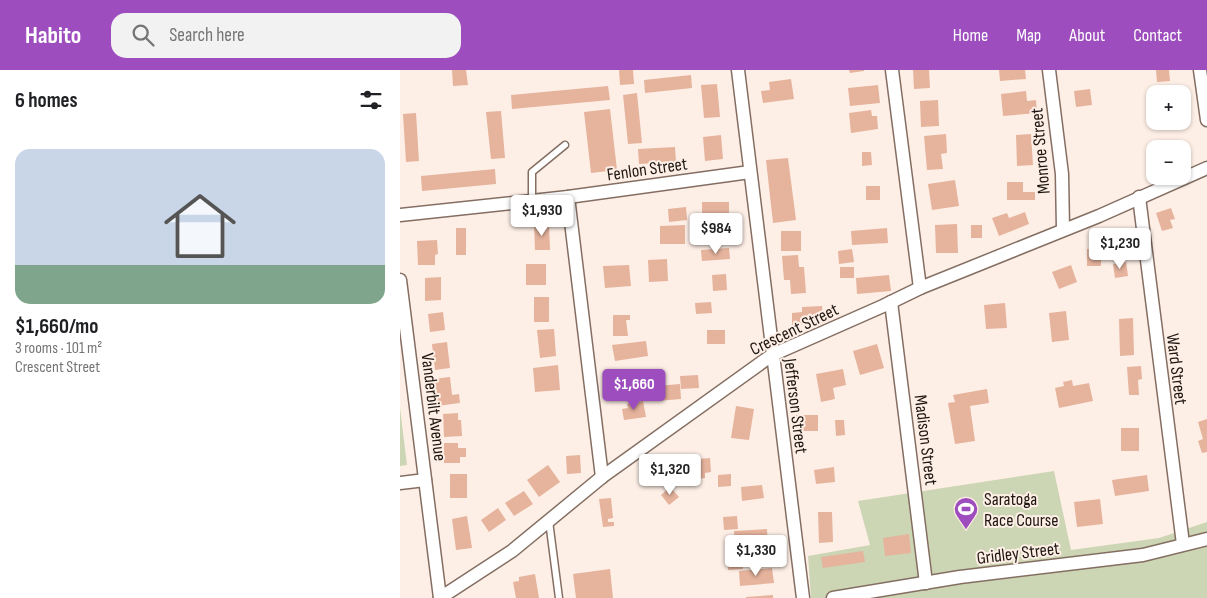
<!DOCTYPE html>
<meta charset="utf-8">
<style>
:root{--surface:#fff;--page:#f2f2f2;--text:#202124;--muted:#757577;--accent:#9d4dbd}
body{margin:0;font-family:"Sofia Sans Condensed",sans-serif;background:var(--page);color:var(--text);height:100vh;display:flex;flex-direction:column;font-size:19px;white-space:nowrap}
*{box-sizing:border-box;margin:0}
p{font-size:16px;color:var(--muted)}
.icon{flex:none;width:28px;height:28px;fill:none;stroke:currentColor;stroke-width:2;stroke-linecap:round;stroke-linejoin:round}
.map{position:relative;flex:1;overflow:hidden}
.side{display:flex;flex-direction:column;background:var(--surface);width:400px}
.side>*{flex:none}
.tools{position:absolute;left:746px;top:15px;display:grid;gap:10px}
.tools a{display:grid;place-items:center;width:45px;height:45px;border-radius:10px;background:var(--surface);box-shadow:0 1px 4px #0004;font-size:25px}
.price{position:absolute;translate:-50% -42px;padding:0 11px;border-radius:5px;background:#fff;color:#222;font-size:16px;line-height:32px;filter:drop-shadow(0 1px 2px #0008)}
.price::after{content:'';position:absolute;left:50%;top:30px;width:15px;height:11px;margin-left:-8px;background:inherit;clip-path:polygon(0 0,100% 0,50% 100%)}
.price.active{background:var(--accent);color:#fff}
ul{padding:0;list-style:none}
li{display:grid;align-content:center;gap:10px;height:265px;padding:0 15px}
li span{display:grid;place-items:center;height:155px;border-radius:15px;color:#555}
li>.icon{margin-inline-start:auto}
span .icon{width:90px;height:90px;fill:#fffc;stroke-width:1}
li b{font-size:21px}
h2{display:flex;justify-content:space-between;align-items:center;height:60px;padding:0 15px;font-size:21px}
header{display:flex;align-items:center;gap:30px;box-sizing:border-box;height:70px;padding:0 25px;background:var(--accent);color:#fff}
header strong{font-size:24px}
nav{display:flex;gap:28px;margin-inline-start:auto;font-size:18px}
.search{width:350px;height:45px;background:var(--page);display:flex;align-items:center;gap:12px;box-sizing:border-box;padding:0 18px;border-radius:15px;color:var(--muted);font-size:19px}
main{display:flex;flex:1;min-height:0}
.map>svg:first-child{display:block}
.green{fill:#ccd6b4}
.building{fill:#e6b39d}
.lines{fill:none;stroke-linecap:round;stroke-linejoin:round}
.lane-casing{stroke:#846e62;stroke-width:9}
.street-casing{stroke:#846e62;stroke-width:15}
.lane{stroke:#fff;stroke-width:6}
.street{stroke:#fff;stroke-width:12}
.labels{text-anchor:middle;stroke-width:4;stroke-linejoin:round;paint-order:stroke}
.street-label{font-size:18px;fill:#1e1611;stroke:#feefe6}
.poi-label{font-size:18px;fill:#1e1611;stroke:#feefe6;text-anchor:start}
</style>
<header>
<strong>Habito</strong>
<div class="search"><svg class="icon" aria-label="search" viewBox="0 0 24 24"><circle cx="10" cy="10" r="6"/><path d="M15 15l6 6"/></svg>Search here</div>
<nav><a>Home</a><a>Map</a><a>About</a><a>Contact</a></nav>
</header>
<main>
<section class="side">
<h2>6 homes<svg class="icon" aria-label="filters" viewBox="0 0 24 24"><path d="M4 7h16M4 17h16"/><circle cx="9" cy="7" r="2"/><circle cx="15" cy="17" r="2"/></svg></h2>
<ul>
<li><span style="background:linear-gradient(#c9d6e8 75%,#7fa58c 0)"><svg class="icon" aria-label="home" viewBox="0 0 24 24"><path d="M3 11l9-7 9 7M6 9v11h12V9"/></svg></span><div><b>$1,660/mo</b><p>3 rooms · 101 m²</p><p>Crescent Street</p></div></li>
</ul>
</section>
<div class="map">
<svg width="807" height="528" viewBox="0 0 807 528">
<rect width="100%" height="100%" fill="#feefe6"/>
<g class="green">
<path d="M0,338L7,395L0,396Z"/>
<path d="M654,401L671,480L759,468L807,452V528H411L408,486L470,475L458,431Z"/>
</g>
<g class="building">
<path d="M52,0H66L68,15L53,16Z"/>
<path d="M219,0H233L234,14L220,15Z"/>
<path d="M449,0H464V1L450,3Z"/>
<path d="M513,0H529L530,18L514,19Z"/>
<path d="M599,0H625L626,9L600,11Z"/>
<path d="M756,0H769L770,11L757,12Z"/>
<path d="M291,5L292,18L245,23L244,10Z"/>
<path d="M391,9L394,29L363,33L361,21L370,20L369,12Z"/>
<path d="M317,14L320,47L304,48L301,15Z"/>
<path d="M478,15L480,33L450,36L448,18Z"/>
<path d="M208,16L210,30L112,39L111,25Z"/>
<path d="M690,19L692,35L676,37L674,21Z"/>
<path d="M626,21L627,31L636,30L637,43L603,46L601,24Z"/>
<path d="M237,23L242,73L228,74L223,25Z"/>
<path d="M538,30L539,56L521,57L520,31Z"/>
<path d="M210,39L217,100L191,103L184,42Z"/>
<path d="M471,40L472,46H477L478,59L451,63L449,43Z"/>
<path d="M101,41L105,88L91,89L86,42Z"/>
<path d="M16,43L19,91L6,92L3,44Z"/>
<path d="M546,64L547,83L541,84L543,99L527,100L524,66Z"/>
<path d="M631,64L633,95L617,96L616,65Z"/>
<path d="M321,65L323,89L305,91L303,67Z"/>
<path d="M275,77L276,92L239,94L238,79Z"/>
<path d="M462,82H471L472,95L462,96Z"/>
<path d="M388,88L396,150L373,153L366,90Z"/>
<path d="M95,99L96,114L22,121L21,106Z"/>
<path d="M555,110L559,136L532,140L528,114Z"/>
<path d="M607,112H623V122H635V130H607Z"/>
<rect x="466" y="116" width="14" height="14"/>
<rect x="302" y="132" width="27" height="11"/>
<path d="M286,137L287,150L269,152L268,139Z"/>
<path d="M771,138L775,149L770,150L773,158L762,161L756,143Z"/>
<path d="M625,142L629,154L599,166L592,148L607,143L609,148Z"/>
<path d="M134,154H149L150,180H135Z"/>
<path d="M557,154L558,183H536L535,155Z"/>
<path d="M285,155V174H260V156Z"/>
<rect x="571" y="155" width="11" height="13"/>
<rect x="56" y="158" width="10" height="27"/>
<path d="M487,158L488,173L452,175L451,161Z"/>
<path d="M728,159L732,186L720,188L715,160Z"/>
<rect x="301" y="160" width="26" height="15"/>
<rect x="381" y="161" width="20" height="20"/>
<path d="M37,170L38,184L35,185V195H18L17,171Z"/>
<path d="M329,178L330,189L302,191L301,180Z"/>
<path d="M452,179L454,192L439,194L438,181Z"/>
<rect x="687" y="179" width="14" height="17"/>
<path d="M398,185L399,197H404L406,223L391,224L390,210H384L382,186Z"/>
<path d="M267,189L268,211L249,212L248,190Z"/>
<path d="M726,192L728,206L715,208L713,194Z"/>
<rect x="126" y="194" width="20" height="21"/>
<path d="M229,195L231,216L205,218L203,196Z"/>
<path d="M671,195L677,212L659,219L652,202Z"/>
<rect x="440" y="197" width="14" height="11"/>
<path d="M326,204L327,220L313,221L312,205Z"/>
<path d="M489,205L491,221L457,224L456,208Z"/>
<path d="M41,207V230L25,231V208Z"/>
<rect x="134" y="227" width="15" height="25"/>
<path d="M311,232L312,243L296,244L295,233Z"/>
<path d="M605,233L607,258L586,259L584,235Z"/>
<path d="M422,236L423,253L392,255V243L402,242V237Z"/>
<path d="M666,241L669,270L652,272L649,243Z"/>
<path d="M43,242L45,260L30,262L28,244Z"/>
<path d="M213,245H230V250H226L228,266H213Z"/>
<path d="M733,248L734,285L720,286L719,249Z"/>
<path d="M154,259L156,286L140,288L137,260Z"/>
<rect x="307" y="260" width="18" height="14"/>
<path d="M246,271L248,286L215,291L212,275Z"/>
<path d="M47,272L50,298L35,300L32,274Z"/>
<path d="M477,274L484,298L460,305L453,281Z"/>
<path d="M158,295L160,320L135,322L133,298Z"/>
<path d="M741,296L742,309L738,310L739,325H729L727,297Z"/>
<path d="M443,299L446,315L433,318L435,329L421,332L416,304Z"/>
<path d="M232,303L234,319L218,321L217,305Z"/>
<path d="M298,305L299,318L281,319L280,306Z"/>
<path d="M50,307L52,325L59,324L60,333L37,336L33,309Z"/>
<path d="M672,310L673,316L689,313L693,331L659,338L655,318L664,316L663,312Z"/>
<path d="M280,314L281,329L257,331L256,316Z"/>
<path d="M587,319L589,333L570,336L575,371L555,374L548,333L555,332L553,325Z"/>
<path d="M243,331L246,347L224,350L222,339L228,338L227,334Z"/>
<path d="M336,336L354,339L349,370L331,368Z"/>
<path d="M58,343V350H61L62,366L44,367L43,344Z"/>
<rect x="396" y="345" width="22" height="16"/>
<path d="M807,349V382L802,383L798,371L803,369L798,352Z"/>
<path d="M435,350H444L445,365L436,366Z"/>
<rect x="721" y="358" width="18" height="23"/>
<path d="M44,373H58V378H66V387H60V393H44Z"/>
<path d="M180,385L181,403L167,404L166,386Z"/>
<path d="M270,387L277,406L264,410L257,392Z"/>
<path d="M310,388L311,402L305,403V408L289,410L287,390Z"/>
<path d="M148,395L160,412L139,427L127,410Z"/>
<path d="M434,397L435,412L416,414L414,400Z"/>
<rect x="50" y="404" width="17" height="24"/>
<path d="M331,404V416L318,417V405Z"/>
<path d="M747,405L749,421L715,426L712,410Z"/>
<path d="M362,415L364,428L342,431L341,417Z"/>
<path d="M270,417L279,427L269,435L261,425Z"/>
<path d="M124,421L133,434L114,446L105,433Z"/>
<path d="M211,428L213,448L208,449V452H214V456L203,457L199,429Z"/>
<path d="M700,429L703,454L677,457L674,432Z"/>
<path d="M98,438L106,450L89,462L81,450Z"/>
<path d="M418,442H432L433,472L419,473Z"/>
<path d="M67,446L72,478L56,480L52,449Z"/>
<path d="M337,446L338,459L324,460L323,447Z"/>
<path d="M367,459L368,474L335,476L334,461Z"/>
<path d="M509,464L511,483L485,486L483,468Z"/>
<path d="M463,481L465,492L423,498L421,487Z"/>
<path d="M342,486L343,499L328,500V487Z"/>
<path d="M372,498L374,513L340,516L339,501Z"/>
<path d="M210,499L213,528H176L173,504Z"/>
<path d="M135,504L139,528H116L113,512L119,511V507Z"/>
<path d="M373,525V528H346V527Z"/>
</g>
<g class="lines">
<g class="lane-casing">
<g id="lane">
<path d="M132,131V102L165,75"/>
<path d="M149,451L159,528"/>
</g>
</g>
<g class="street-casing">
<g id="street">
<path d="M338,0L403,528"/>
<path d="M492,0L520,218"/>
<path d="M649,0L662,104L663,159"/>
<path d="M800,0L807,50"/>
<path d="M168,127L202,407"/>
<path d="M739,127L783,474"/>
<path d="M0,145L168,127L350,102"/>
<path d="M0,210L40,528"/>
<path d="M491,232L526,513"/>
<path d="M0,413L25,410"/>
<path d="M40,528L112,481L202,407L372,285L483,236L520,218L699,146L807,98"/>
<path d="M433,528L560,507L743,485L807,469"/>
</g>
</g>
<use href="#lane" class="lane"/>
<use href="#street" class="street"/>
</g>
<defs>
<g id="stadium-pin" transform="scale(1.25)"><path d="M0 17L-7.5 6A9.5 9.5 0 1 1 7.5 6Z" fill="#9d4dbd" stroke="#feefe6"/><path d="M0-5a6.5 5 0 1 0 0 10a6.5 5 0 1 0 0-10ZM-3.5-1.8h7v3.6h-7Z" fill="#fff"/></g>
</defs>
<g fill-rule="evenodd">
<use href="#stadium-pin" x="566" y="439"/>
</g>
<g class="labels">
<g class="street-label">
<text transform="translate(640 81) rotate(-95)" y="6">Monroe Street</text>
<text transform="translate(247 99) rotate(-8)" y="6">Fenlon Street</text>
<text transform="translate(394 259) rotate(-26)" y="6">Crescent Street</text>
<text transform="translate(777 299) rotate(83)" y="6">Ward Street</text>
<text transform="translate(396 336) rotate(83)" y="6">Jefferson Street</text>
<text transform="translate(34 337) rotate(83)" y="6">Vanderbilt Avenue</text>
<text transform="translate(526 370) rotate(83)" y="6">Madison Street</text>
<text transform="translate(618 483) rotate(-7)" y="6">Gridley Street</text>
</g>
<g class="poi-label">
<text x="584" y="435">Saratoga<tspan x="584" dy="21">Race Course</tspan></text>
</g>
</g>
</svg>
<div class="tools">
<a>+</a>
<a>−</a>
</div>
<b class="price" style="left:142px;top:167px">$1,930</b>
<b class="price" style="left:316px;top:185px">$984</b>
<b class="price" style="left:720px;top:200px">$1,230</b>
<b class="price active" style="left:234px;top:341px">$1,660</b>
<b class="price" style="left:270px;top:426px">$1,320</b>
<b class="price" style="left:356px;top:507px">$1,330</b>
</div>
</main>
